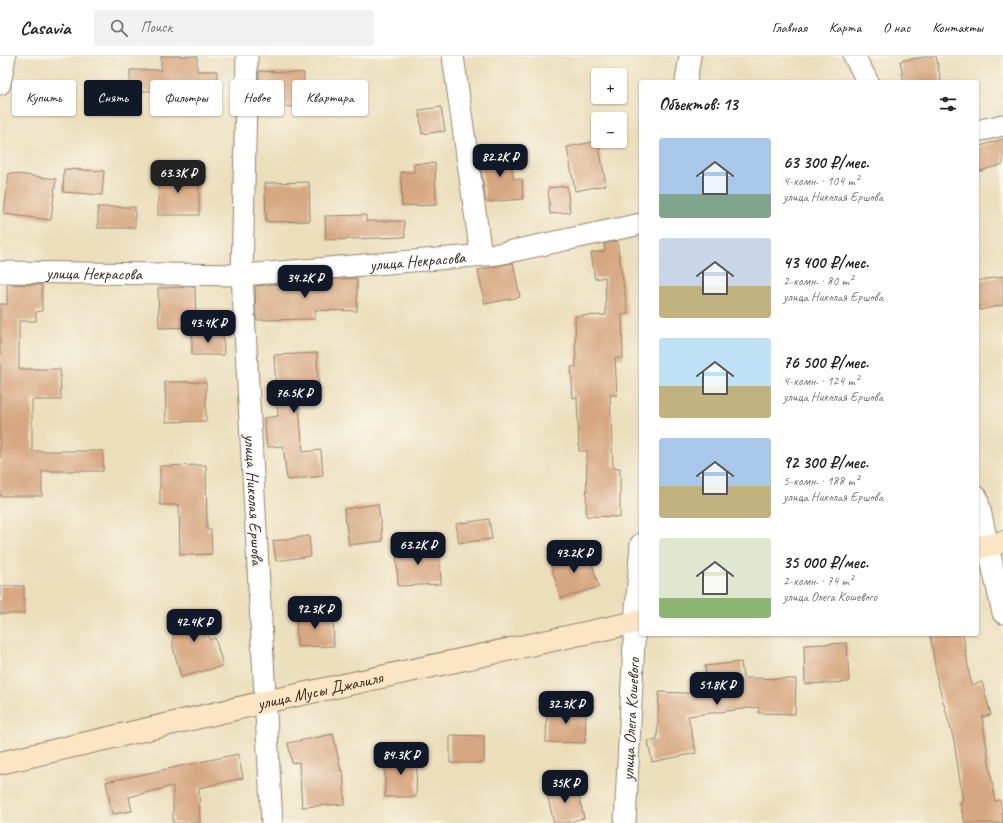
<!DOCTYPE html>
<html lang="ru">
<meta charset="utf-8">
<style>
:root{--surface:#fff;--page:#f2f2f2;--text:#222;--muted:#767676;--line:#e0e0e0;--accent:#111827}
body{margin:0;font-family:Caveat,sans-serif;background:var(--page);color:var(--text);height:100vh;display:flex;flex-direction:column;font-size:15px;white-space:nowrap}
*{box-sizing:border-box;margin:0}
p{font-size:13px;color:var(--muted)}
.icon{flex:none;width:22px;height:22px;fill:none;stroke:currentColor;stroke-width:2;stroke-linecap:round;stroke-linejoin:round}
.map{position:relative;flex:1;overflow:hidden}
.sheet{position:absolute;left:639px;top:24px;width:340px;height:556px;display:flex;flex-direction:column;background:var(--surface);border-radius:4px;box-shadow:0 1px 3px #0004}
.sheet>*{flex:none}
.banner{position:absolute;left:12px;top:24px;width:380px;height:36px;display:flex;gap:8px}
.buttons{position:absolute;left:591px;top:12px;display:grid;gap:8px}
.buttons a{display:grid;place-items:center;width:36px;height:36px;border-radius:4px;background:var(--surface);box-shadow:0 1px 3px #0004;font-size:20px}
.price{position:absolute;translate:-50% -34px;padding:0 9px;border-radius:8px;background:var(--accent);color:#fff;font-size:13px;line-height:26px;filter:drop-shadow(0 1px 2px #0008)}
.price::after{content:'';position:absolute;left:50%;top:24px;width:12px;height:9px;margin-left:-6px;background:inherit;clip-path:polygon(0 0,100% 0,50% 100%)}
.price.active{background:#222;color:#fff}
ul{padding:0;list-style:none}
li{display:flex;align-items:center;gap:12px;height:100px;padding:0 20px}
li span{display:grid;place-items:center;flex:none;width:112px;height:80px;border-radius:4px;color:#555}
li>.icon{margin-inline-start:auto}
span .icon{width:48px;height:48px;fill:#fffc;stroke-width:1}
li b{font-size:17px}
h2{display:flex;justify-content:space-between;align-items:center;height:48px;padding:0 20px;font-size:17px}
.pill{padding:0 14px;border-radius:4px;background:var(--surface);box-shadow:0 1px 3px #0004;font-size:14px;line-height:36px}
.pill.active{background:var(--accent);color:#fff}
header{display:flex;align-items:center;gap:24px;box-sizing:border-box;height:56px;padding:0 20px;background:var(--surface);border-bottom:1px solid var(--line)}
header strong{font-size:19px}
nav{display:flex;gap:22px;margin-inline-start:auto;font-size:14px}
.search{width:280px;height:36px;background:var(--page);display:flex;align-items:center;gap:10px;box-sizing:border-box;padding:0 14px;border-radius:4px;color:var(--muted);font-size:15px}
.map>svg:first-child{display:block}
.building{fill:#d7a781}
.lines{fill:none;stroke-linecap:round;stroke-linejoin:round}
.minor-casing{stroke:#93846c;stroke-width:23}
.secondary-casing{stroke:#93846c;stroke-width:24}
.minor{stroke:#fff;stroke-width:21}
.secondary{stroke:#fce5c4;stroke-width:22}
.labels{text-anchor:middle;stroke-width:3;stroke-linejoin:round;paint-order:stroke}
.street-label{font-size:17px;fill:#3b2a1e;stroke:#fbf7ec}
</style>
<header>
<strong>Casavia</strong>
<div class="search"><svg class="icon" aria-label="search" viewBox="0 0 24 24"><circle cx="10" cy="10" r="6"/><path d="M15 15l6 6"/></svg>Поиск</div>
<nav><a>Главная</a><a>Карта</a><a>О нас</a><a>Контакты</a></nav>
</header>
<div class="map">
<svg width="1003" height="767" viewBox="0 0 1003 767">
<rect width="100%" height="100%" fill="#fbf7ec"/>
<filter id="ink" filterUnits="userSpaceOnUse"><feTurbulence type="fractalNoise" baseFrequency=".025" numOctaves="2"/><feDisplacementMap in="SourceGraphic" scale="8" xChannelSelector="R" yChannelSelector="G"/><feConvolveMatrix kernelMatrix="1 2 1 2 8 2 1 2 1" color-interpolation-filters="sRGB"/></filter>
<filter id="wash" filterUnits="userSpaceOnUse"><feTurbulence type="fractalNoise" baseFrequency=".012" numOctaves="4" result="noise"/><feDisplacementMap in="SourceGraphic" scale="16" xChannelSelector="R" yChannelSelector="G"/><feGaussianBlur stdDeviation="0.9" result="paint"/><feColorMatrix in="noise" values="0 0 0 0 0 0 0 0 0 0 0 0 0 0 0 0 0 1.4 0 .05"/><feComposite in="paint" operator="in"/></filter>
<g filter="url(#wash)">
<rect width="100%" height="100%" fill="#ebdebb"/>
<g id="blocks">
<g class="building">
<path d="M161,0H197V15H217V35H130V14H161Z"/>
<path d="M930,0H936L941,26H904L900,5Z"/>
<path d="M259,15L304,17L302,51L258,50Z"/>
<path d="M441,51L445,75L422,78L419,54Z"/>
<path d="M1003,83V108L977,116V91Z"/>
<path d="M598,85L606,129L575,135L567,91Z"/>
<path d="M510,95L513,123H522L523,143L486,146L479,98Z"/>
<path d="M435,107L436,149L402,150L401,116H414V108Z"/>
<path d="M64,113L104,115L102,139L63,136Z"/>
<path d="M9,117L56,123L51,164L4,158Z"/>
<rect x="158" y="117" width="41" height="42"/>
<path d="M309,126L310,165L266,166L265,127Z"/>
<path d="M567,130L570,156L550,158L548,132Z"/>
<rect x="98" y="151" width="37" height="21"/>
<path d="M366,159V165H404L405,181L326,184L325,160Z"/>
<path d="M617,185L628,258L622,259L623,302H615L617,339H610L613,412H620V461L586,460L587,395H579L577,341L573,342L571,311H576L575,260L606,259L605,221L595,223L591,197L605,195L604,188Z"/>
<path d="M513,207L520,241L485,248L478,214Z"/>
<path d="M1003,220V249L980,254L977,242V225Z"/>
<path d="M357,222V255L315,254V263L256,264L255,230Z"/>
<path d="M7,228L42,229V255L36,256V265H19V313H60L61,344H32V395H103V415H42V440H0V248H7Z"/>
<path d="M195,231L196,271L159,272L158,232Z"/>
<path d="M223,277L224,299H192V278Z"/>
<path d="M317,297L319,340L298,341L303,396L321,394L323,420L287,424L283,390L267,391L264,362L278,360L274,299Z"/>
<path d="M165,326H206V365L166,366Z"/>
<path d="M206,409L207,474H211L212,498L180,499L179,449H160V410Z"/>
<path d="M378,448L383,485L349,489L344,453Z"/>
<path d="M489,463L492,483L459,487L456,468Z"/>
<path d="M309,480L311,500L276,505L273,485Z"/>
<path d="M439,489L441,528L398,530L396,491Z"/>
<path d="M588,495L599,531L561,542L550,506Z"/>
<rect x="0" y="530" width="24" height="28"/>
<path d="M173,554H209V584L215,582L223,610L181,621L173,591Z"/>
<path d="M333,556L334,590L297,591L296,557Z"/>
<path d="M930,578H963L971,629L982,626L991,659L982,661L995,745L1000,744L1003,759V767H965L960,746L963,745L954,685L937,623Z"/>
<path d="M847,587L849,626L805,628L804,589Z"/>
<path d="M741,606L743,622L796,623L795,658L758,657L759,651L688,660L696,697L652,706L648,685L657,684L659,636L709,638L705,610Z"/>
<path d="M547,652H586L585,687L546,686Z"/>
<path d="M333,678L341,715H343L345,748L302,751L299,706L292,707L288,687Z"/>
<path d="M450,679L484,680V707H450Z"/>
<path d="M238,698L243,722L199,732L200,767H173V730L129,741L132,755L112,758L106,726Z"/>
<path d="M385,700H417L416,741H385Z"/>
<path d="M576,728L584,762L564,767H554L546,734Z"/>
</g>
</g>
</g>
<g filter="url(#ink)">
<use href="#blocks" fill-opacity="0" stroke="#93846c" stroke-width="1"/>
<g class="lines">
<g class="minor-casing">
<g id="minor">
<path id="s1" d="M247,0L242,219L272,767"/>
<path d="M453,0L481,199"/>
<path d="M854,0L868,26"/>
<path d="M686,26L690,0"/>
<path d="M0,28L5,0"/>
<path d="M977,75L1003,69"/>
<path id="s2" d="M0,216L242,219L498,198L641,168"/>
<path d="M977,441L1003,557"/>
<path id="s3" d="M625,767L635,567L641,488"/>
</g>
</g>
<g class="secondary-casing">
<g id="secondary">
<path d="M977,492L1003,486"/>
<path id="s4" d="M0,707L265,646L641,565"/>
</g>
</g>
<use href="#minor" class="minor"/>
<use href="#secondary" class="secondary"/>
</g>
</g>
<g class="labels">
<g class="street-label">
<text dy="6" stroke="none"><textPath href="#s2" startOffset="418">улица Некрасова</textPath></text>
<text dy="6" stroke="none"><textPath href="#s2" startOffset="94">улица Некрасова</textPath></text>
<text dy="6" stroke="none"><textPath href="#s1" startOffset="444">улица Николая Ершова</textPath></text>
<text dy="6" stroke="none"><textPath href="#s4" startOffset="328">улица Мусы Джалиля</textPath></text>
<text dy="6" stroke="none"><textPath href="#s3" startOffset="104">улица Олега Кошевого</textPath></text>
</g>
</g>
</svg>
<div class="buttons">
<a>+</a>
<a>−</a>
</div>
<b class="price" style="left:500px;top:122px">82.2K ₽</b>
<b class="price active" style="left:178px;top:138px">63.3K ₽</b>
<b class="price" style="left:305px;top:243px">34.2K ₽</b>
<b class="price" style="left:208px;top:288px">43.4K ₽</b>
<b class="price" style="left:294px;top:358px">76.5K ₽</b>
<b class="price" style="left:418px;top:510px">63.2K ₽</b>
<b class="price" style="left:574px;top:518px">43.2K ₽</b>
<b class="price" style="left:315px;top:574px">92.3K ₽</b>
<b class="price" style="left:194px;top:587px">42.4K ₽</b>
<b class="price" style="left:717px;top:650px">51.8K ₽</b>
<b class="price" style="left:566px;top:669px">32.3K ₽</b>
<b class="price" style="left:401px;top:720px">84.3K ₽</b>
<b class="price" style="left:565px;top:748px">35K ₽</b>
<div class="banner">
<a class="pill">Купить</a>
<a class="pill active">Снять</a>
<a class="pill">Фильтры</a>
<a class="pill">Новое</a>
<a class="pill">Квартира</a>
</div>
<section class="sheet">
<h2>Объектов: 13<svg class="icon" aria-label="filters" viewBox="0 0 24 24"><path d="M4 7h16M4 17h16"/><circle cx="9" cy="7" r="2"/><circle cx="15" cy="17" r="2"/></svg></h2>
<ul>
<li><span style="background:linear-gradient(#a9c7e8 70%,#7fa58c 0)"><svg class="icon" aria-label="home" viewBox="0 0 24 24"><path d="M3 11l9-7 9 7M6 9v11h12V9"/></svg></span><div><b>63 300 ₽/мес.</b><p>4-комн. · 104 m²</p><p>улица Николая Ершова</p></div></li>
<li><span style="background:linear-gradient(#c9d6e8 60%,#c2b280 0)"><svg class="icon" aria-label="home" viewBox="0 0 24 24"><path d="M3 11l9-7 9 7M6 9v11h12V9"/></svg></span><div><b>43 400 ₽/мес.</b><p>2-комн. · 80 m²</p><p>улица Николая Ершова</p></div></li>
<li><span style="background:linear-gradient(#bfe0f5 60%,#c2b280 0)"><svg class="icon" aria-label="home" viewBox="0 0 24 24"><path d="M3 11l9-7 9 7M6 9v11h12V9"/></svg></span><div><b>76 500 ₽/мес.</b><p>4-комн. · 124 m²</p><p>улица Николая Ершова</p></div></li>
<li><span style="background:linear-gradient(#a9c7e8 60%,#c2b280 0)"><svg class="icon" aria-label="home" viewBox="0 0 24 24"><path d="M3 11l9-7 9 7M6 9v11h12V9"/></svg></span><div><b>92 300 ₽/мес.</b><p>5-комн. · 188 m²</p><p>улица Николая Ершова</p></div></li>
<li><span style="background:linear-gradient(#dfe7d0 75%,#8fb573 0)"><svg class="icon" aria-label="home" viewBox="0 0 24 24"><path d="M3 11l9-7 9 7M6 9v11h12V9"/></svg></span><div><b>35 000 ₽/мес.</b><p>2-комн. · 74 m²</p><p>улица Олега Кошевого</p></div></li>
</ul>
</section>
</div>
